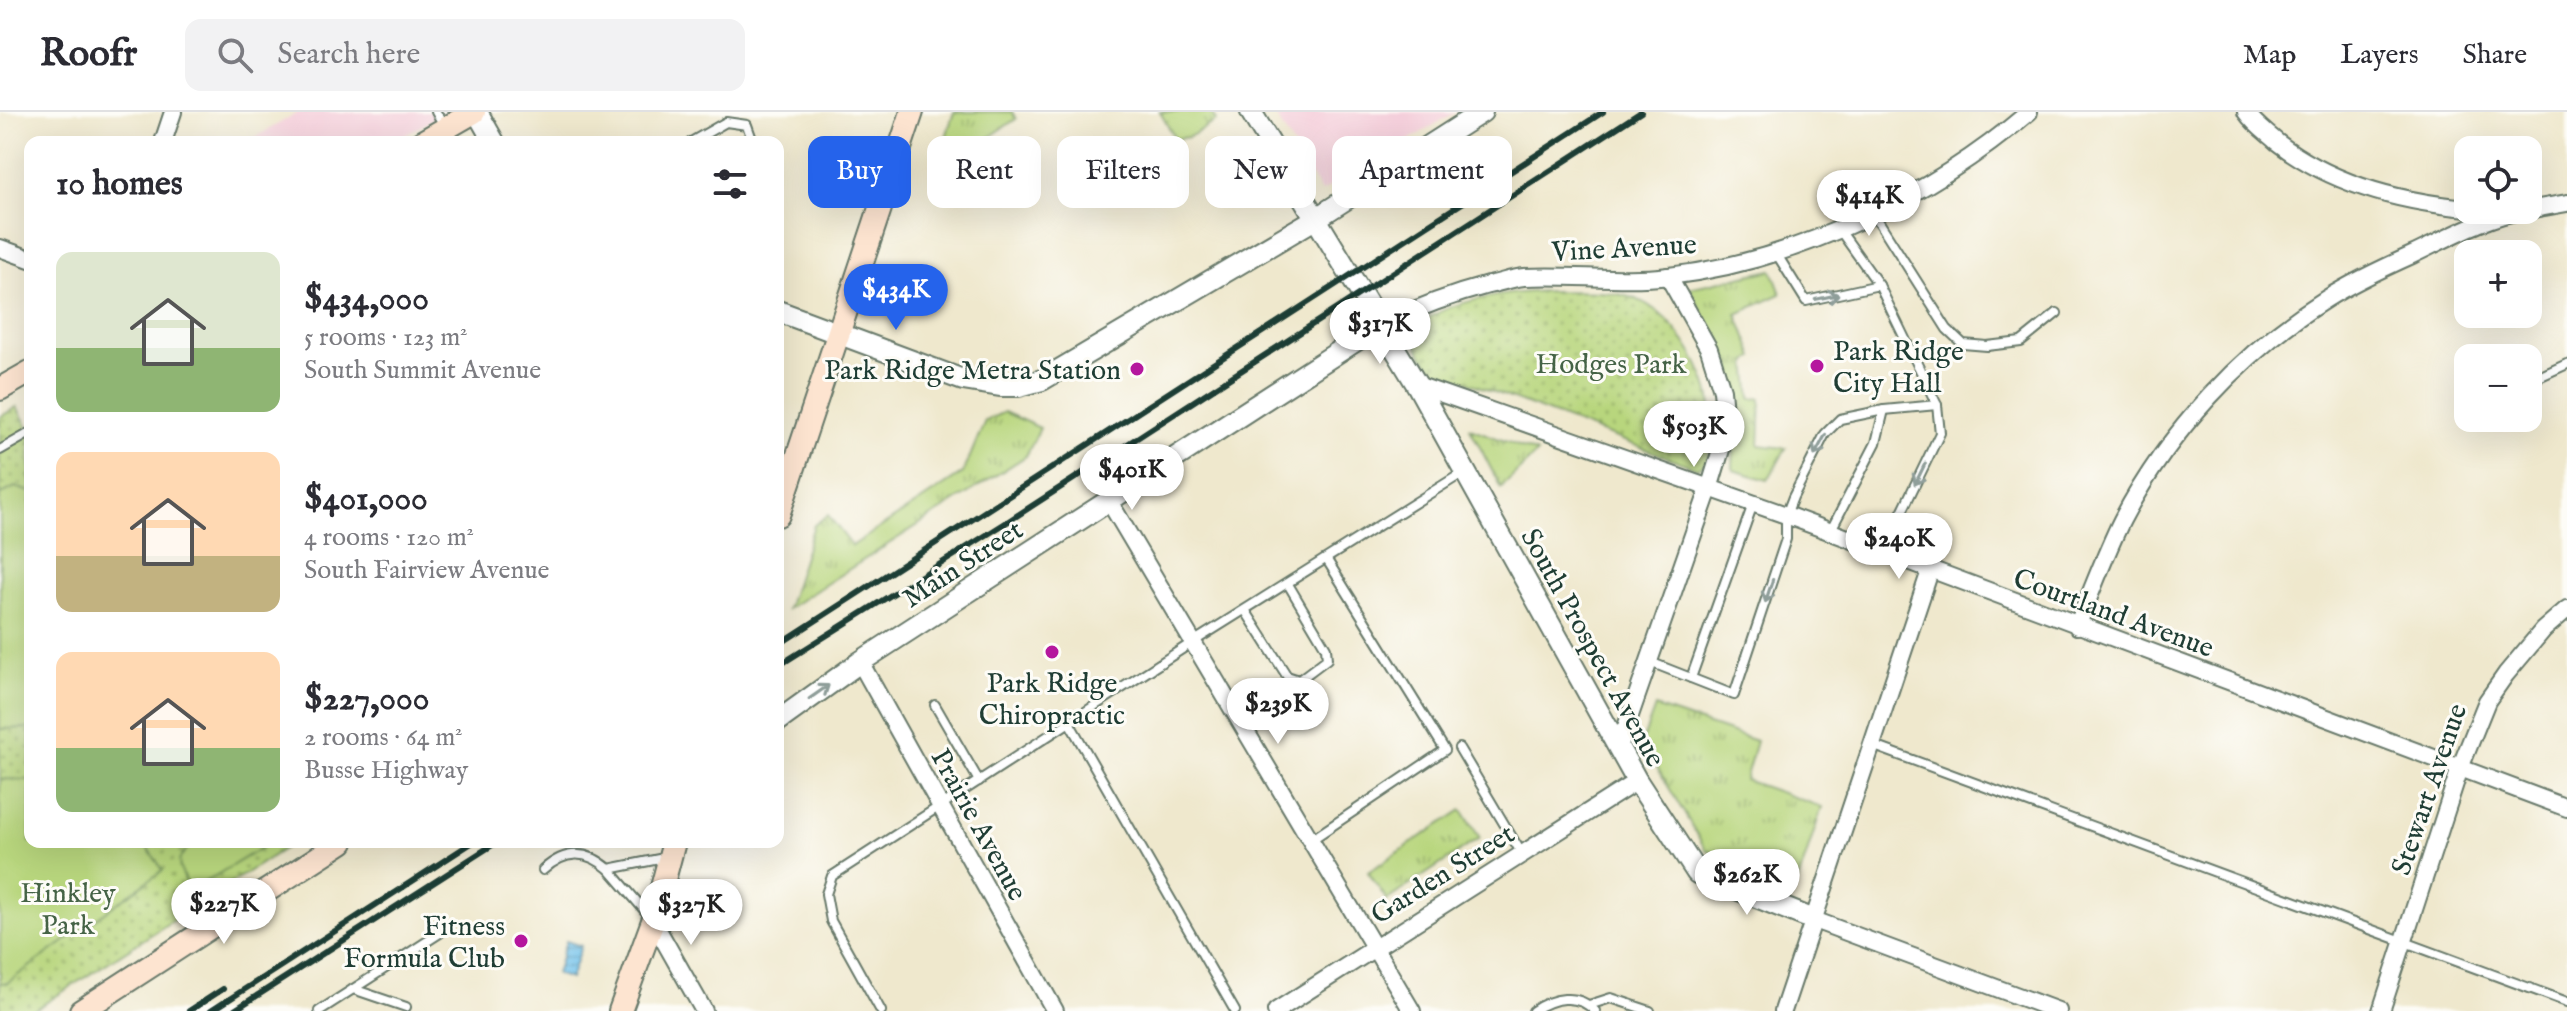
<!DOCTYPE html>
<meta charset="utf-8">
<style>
:root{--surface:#fff;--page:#f2f2f3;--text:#2b2b33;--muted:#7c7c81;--line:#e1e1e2;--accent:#2563eb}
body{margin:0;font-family:"IM FELL English",serif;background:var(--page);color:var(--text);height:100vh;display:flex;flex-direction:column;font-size:30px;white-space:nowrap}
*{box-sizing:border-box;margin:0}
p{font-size:26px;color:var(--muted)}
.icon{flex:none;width:44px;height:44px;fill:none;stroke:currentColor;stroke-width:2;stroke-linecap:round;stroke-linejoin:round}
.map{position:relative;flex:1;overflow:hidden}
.panel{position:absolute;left:24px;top:24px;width:760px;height:712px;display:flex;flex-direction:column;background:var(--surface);border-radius:16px;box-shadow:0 8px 32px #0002}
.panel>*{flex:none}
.banner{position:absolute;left:808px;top:24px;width:760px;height:72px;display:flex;gap:16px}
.tools{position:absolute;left:2454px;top:24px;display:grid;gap:16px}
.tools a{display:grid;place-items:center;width:88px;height:88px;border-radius:16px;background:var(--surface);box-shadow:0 8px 32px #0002;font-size:40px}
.price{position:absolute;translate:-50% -68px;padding:0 18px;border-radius:28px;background:#fff;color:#222;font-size:26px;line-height:52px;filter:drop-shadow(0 2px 4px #0008)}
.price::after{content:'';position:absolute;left:50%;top:48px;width:24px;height:18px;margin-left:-12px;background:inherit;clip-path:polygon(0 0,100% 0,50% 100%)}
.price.active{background:var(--accent);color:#fff}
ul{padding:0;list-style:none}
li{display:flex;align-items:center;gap:24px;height:200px;padding:0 32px}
li span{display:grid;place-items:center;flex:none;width:224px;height:160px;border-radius:16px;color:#555}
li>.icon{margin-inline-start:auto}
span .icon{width:96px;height:96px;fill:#fffc;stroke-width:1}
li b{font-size:34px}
h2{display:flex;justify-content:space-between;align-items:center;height:96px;padding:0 32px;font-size:34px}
.pill{padding:0 28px;border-radius:16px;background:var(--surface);box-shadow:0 8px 32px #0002;font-size:28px;line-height:72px}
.pill.active{background:var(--accent);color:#fff}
header{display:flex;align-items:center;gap:48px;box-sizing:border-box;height:112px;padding:0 40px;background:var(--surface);border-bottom:2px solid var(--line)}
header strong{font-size:38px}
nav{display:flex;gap:44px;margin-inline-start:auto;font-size:28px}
.search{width:560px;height:72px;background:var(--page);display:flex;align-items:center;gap:20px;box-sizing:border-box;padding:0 28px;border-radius:16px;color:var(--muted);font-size:30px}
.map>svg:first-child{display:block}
.built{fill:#f5cfdb}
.grass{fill:url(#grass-tufts);stroke:#6c8a58;stroke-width:2}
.park{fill:url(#park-dots);stroke:#6c8a58;stroke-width:2}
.pitch{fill:#b8d67d;stroke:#6c8a58;stroke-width:2}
.water{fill:url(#water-rules);stroke:#477f90;stroke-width:2}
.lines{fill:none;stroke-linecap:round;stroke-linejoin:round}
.service-casing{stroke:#68796a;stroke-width:12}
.minor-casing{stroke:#68796a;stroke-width:20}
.tertiary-casing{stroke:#68796a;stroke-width:24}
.secondary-casing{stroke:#68796a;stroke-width:26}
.service{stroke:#fff;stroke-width:8}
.minor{stroke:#fff;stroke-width:16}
.tertiary{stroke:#fff;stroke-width:20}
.secondary{stroke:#fde4d0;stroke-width:22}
.rail{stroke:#1f3d34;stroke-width:6}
.oneway{stroke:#8f9e9a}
.poi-dot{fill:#b5179e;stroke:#fdfcf7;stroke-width:3}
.labels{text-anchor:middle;stroke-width:6;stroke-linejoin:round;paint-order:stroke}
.street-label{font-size:28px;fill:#1f3d34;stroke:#fdfcf7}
.poi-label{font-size:28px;fill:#1f3d34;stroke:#fdfcf7;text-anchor:end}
.park-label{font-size:28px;fill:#456346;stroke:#fdfcf7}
</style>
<header>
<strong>Roofr</strong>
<div class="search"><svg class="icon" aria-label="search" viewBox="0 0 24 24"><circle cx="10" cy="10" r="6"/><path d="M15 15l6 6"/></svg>Search here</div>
<nav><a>Map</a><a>Layers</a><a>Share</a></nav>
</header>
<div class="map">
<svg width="2567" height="899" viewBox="0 0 2567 899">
<defs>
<pattern id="grass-tufts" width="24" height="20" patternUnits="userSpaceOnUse" patternTransform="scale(2)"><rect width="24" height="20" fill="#b8d67d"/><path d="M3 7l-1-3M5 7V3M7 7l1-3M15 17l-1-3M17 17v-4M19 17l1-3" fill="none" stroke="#95af67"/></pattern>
<pattern id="park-dots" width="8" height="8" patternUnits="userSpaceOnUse" patternTransform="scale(2)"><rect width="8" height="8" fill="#b8d67d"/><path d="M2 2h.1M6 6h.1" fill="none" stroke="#95af67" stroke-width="1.8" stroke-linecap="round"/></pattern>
<pattern id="water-rules" width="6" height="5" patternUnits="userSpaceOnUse" patternTransform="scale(2)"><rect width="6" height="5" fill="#6fc1eb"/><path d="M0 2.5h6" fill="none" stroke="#5b9ebf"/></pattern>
</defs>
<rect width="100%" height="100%" fill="#fdfcf7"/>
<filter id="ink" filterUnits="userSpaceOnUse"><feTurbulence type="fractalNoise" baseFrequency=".0125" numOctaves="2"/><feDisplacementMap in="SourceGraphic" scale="16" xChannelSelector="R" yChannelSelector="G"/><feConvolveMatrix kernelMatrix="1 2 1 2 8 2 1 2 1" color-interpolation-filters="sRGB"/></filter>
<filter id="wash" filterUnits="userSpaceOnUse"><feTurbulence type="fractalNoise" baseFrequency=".006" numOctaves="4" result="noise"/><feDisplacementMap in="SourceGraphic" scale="32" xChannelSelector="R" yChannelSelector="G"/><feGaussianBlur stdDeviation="1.8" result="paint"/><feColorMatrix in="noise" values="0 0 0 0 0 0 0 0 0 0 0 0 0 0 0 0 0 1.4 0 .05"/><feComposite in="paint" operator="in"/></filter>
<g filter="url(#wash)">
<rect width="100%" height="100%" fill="#efe8cd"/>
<g class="built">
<path d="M299,0H446L393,30H247Z"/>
<path d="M1273,0H1456L1321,80Z"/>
</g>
<g class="grass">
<path d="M954,0H1012L1016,7L934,63Z"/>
<path d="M1160,0H1211L1216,9L1189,25L1175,27Z"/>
<path d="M1772,158L1781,182L1737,202L1754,245L1747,250L1751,287L1761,286L1759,333L1786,336L1768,368L1733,358L1735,299L1731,254L1689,176Z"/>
<path d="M1004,300L1040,316L1026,344L787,497L814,413L828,403L852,434L963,361L985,309Z"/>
<path d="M1470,316L1537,341L1501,376Z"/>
<path d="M1655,595L1756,629L1745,668L1822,695L1798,769L1706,738L1642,630Z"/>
<path d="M1462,698L1480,726L1387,788L1368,760Z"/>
</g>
<g class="park">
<path d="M1552,179C1583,180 1620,176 1648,193C1675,209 1699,247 1708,277C1713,294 1711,314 1710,332C1709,343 1708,353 1696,356L1436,258C1425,250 1413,232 1414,219C1440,187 1513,180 1552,179Z"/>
<path d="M17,295L30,319V730H294L33,899H0V305Z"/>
</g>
<g class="pitch">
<path d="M15,375L30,380V616L0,617V383Z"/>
<path d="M0,667L30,668V730H143L163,758L7,871H0Z"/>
<path d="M197,730H271L190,779C179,754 170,747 197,730Z"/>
</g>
<path class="water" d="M566,829L581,834L570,867L556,862Z"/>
</g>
<g filter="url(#ink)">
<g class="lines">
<g class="service-casing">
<g id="service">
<path d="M436,0L445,15"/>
<path d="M691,30L726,10L747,13L753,30"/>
<path d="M1874,102L1947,217L1963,232L1987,234L2021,230L2057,201"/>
<path d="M1839,117L1879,173"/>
<path d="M1776,141L1806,189L1879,173L1937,293L1940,321L1883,439"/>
<path d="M2528,270L2567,252"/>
<path d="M0,338L30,321"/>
<path d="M1830,420L1876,331L1884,298"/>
<path d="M1245,498L1287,564L1299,568L1327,547L1326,536L1288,472"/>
<path d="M1650,550L1734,583L1786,427V403L1793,385L1825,322L1840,307L1884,298L1937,293"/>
<path d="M1691,566L1753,392"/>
<path d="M935,593L979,669"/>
<path d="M1069,610L1235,899"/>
<path d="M1872,633L2567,890"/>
<path d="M1459,636L1522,742"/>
<path d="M1311,728L1445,638L1327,448"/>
<path d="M543,758C565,738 586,737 609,757"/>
<path d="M652,807L609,757L669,745"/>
<path d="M353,877L406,895"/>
<path d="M1589,893L1611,886L1650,899"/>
<path d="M319,899L440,821"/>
<path d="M881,899L831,809L826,782L832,764L1193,530L1464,360"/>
<path d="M1533,899C1552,886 1577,880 1595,899"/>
</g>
</g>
<g class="minor-casing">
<g id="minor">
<path d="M2246,0C2255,13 2266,20 2277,30C2332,73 2400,90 2468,96"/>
<path d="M163,30L173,0"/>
<path d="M2528,98L2567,91"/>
<path d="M0,136L30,147"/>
<path d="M1380,213C1416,196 1450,183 1488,173C1500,171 1512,166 1524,165C1572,162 1621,170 1669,164C1798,149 1931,84 2029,0"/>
<path d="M1417,273L1786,403L2567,696"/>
<path d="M1109,389L1412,899"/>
<path d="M2077,514C2092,479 2105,442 2122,408C2168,320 2242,240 2326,187C2353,170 2383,156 2412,143C2448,126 2486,104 2525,98"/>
<path d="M860,550L1055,899"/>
<path d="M1619,635L1709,377L1726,321L1722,278L1709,237L1668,164"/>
<path d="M1814,808L2058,899"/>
<path d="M653,809L704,899"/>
<path d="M1276,899L1637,669"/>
<path d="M1783,899L1930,459"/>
<path d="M2381,899L2460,656L2487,589L2506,562L2543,518L2567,497"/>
</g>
</g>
<g class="tertiary-casing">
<g id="tertiary">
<path d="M477,0L494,30"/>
<path d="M1251,0L1417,273L1637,669L1697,761L1814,808"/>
<path d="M778,199L963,268L1000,274H1019L1042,268L1315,107L1482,0"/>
<path d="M778,609L860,550L1380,213"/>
</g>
</g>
<g class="secondary-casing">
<g id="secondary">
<path d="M422,30L474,0"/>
<path d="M0,277L30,260"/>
<path d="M778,403L912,0"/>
<path d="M81,899L342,730"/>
<path d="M620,899L653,809L674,730"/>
</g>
</g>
<use href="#service" class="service"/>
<use href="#minor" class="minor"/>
<use href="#tertiary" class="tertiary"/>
<use href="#secondary" class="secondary"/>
<g class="rail">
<path d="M778,533L1603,0"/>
<path d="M778,554L1004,412L1641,0"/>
<path d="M189,899L223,877"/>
<path d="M211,899L473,730"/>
<path d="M233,899L497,730"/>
</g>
</g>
<defs><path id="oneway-shaft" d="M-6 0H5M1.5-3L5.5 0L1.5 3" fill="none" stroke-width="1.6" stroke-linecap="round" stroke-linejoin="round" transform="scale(2)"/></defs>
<g class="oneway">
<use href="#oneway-shaft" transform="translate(1827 185) rotate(-12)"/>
<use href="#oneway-shaft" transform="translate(1820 333) rotate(118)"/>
<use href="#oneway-shaft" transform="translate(1920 362) rotate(116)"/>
<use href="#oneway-shaft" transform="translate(1769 479) rotate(108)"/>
<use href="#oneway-shaft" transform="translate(819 580) rotate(-35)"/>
</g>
</g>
<g class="poi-dot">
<circle cx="1817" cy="254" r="8"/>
<circle cx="1137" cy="257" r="8"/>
<circle cx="1052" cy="540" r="8"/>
<circle cx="521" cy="829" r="8"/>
</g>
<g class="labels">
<g class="street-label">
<text transform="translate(1624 135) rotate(-3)" y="10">Vine Avenue</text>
<text transform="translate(962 451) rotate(-33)" y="10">Main Street</text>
<text transform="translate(2114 500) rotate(20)" y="10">Courtland Avenue</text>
<text transform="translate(1594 535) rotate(61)" y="10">South Prospect Avenue</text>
<text transform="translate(2428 677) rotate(-71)" y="10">Stewart Avenue</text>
<text transform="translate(980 712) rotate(61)" y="10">Prairie Avenue</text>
<text transform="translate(1442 761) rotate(-32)" y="10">Garden Street</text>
</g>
<g class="poi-label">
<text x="1833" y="248" text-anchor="start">Park Ridge<tspan x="1833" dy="32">City Hall</tspan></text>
<text x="1121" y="267">Park Ridge Metra Station</text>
<text x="1052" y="580" text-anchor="middle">Park Ridge<tspan x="1052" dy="32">Chiropractic</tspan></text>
<text x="505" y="823">Fitness<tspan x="505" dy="32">Formula Club</tspan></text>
</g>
<g class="park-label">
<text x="1611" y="261">Hodges Park</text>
<text x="68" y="790">Hinkley<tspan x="68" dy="32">Park</tspan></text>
</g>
</g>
</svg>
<div class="tools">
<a><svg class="icon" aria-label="locate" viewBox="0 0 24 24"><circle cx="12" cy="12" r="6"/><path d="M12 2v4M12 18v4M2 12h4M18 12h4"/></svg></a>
<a>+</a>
<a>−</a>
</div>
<b class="price" style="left:1869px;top:126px">$414K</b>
<b class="price active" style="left:896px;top:220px">$434K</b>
<b class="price" style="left:1380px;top:254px">$317K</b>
<b class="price" style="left:1694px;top:357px">$503K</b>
<b class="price" style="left:1132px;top:400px">$401K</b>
<b class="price" style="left:1899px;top:469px">$240K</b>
<b class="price" style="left:1278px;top:634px">$239K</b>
<b class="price" style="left:1747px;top:805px">$262K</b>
<b class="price" style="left:224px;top:834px">$227K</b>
<b class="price" style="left:691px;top:835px">$327K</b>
<div class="banner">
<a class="pill active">Buy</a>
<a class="pill">Rent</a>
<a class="pill">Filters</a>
<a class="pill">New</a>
<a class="pill">Apartment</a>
</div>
<section class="panel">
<h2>10 homes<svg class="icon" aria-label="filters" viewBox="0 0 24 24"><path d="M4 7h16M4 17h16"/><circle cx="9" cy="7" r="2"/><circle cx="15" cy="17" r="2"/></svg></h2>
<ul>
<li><span style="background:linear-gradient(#dfe7d0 60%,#8fb573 0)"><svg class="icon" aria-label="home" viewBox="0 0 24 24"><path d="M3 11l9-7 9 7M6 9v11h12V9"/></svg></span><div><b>$434,000</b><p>5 rooms · 123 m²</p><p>South Summit Avenue</p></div></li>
<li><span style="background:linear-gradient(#ffd9b3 65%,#c2b280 0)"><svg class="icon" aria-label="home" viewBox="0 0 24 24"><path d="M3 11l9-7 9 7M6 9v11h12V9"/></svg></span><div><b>$401,000</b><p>4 rooms · 120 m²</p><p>South Fairview Avenue</p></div></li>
<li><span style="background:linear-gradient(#ffd9b3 60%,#8fb573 0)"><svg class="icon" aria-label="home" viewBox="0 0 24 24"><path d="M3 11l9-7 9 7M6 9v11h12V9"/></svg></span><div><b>$227,000</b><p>2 rooms · 64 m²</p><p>Busse Highway</p></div></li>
</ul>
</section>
</div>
